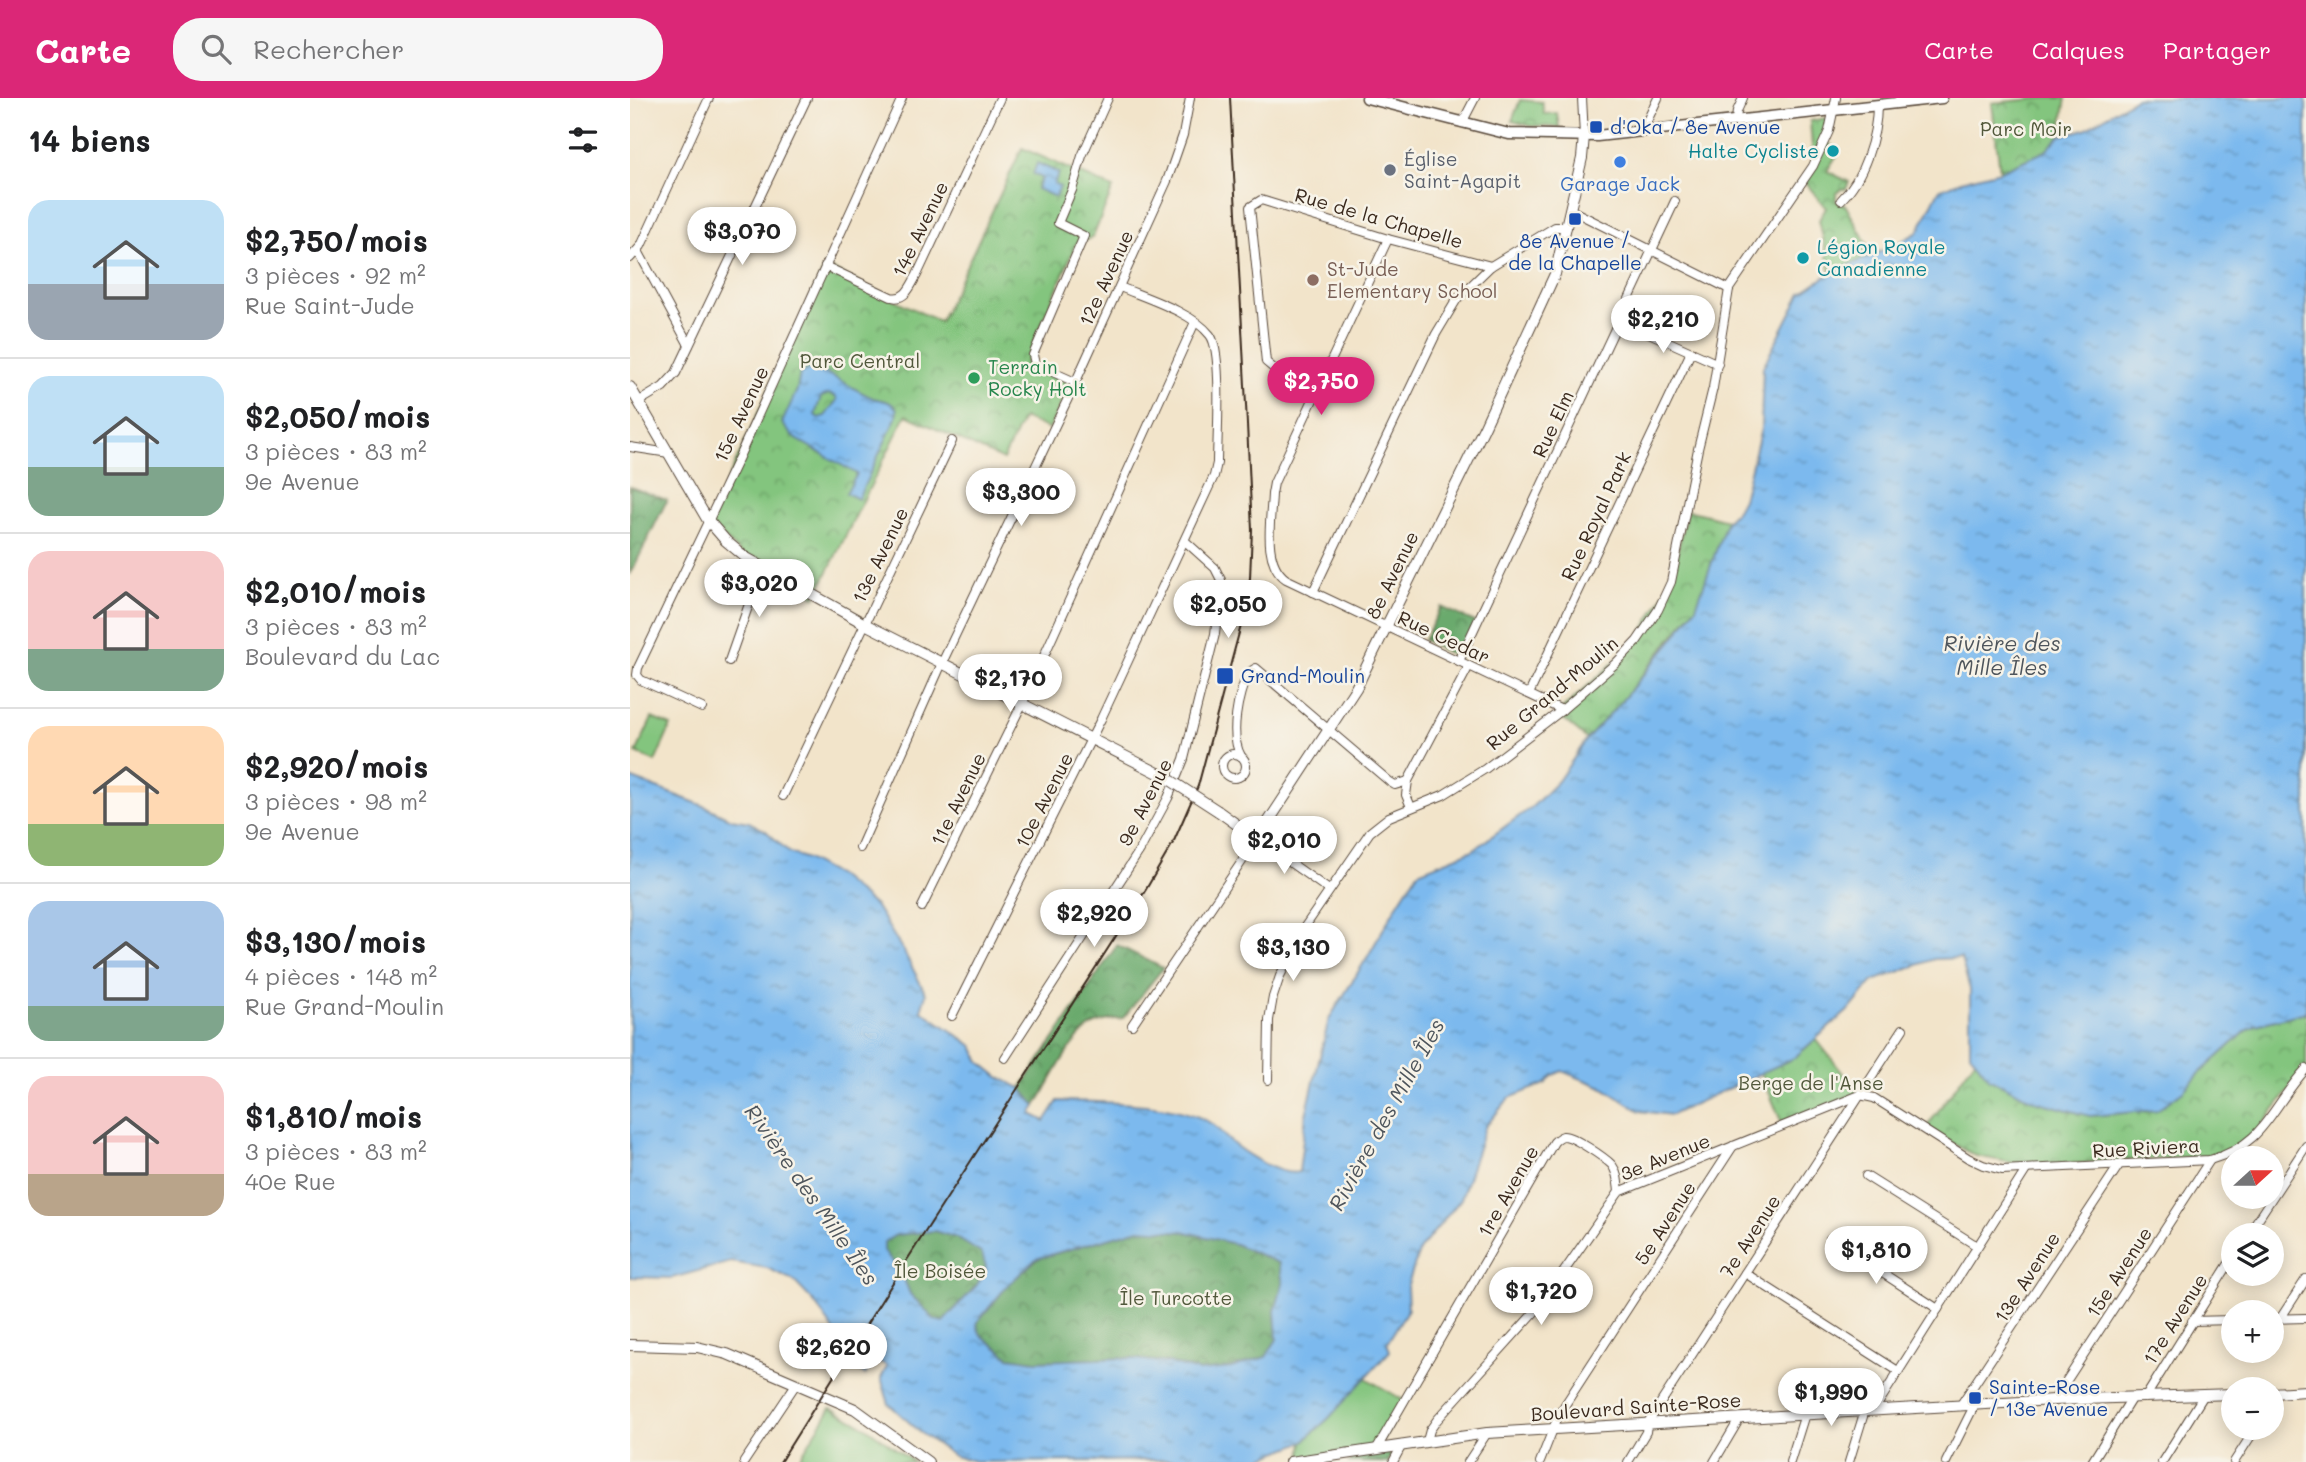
<!DOCTYPE html>
<html lang="fr">
<meta charset="utf-8">
<style>
:root{--surface:#fff;--page:#f6f6f6;--text:#202124;--muted:#757577;--line:#e0e0e0;--accent:#db2777}
body{margin:0;font-family:Mali,sans-serif;background:var(--page);color:var(--text);height:100vh;display:flex;flex-direction:column;font-size:26px;white-space:nowrap}
*{box-sizing:border-box;margin:0}
p{font-size:23px;color:var(--muted)}
.icon{flex:none;width:38px;height:38px;fill:none;stroke:currentColor;stroke-width:2;stroke-linecap:round;stroke-linejoin:round}
.map{position:relative;flex:1;overflow:hidden}
.side{display:flex;flex-direction:column;background:var(--surface);width:630px}
.side>*{flex:none}
.needle{width:46px;rotate:69deg}
.fabs{position:absolute;left:1591px;top:1048px;display:grid;gap:14px}
.fabs a{display:grid;place-items:center;width:63px;height:63px;border-radius:50%;background:var(--surface);box-shadow:0 4px 18px #0003;font-size:35px}
.price{position:absolute;translate:-50% -60px;padding:0 16px;border-radius:24px;background:#fff;color:#222;font-size:23px;line-height:46px;filter:drop-shadow(0 2px 4px #0008)}
.price::after{content:'';position:absolute;left:50%;top:42px;width:21px;height:16px;margin-left:-10px;background:inherit;clip-path:polygon(0 0,100% 0,50% 100%)}
.price.selected{background:var(--accent);color:#fff}
ul{padding:0;list-style:none}
li{display:flex;align-items:center;gap:21px;height:175px;padding:0 28px}
li+li{border-top:2px solid var(--line)}
li span{display:grid;place-items:center;flex:none;width:196px;height:140px;border-radius:21px;color:#555}
li>.icon{margin-inline-start:auto}
span .icon{width:84px;height:84px;fill:#fffc;stroke-width:1}
li b{font-size:30px}
h2{display:flex;justify-content:space-between;align-items:center;height:84px;padding:0 28px;font-size:30px}
header{display:flex;align-items:center;gap:42px;box-sizing:border-box;height:98px;padding:0 35px;background:var(--accent);color:#fff}
header strong{font-size:33px}
nav{display:flex;gap:38px;margin-inline-start:auto;font-size:24px}
.search{width:490px;height:63px;background:var(--page);display:flex;align-items:center;gap:18px;box-sizing:border-box;padding:0 24px;border-radius:28px;color:var(--muted);font-size:26px}
main{display:flex;flex:1;min-height:0}
.map>svg:first-child{display:block}
.grass{fill:#83c57e;stroke:#5f784e;stroke-width:2}
.forest{fill:url(#forest-crowns);stroke:#526a46;stroke-width:2}
.park{fill:url(#park-crowns);stroke:#5f784e;stroke-width:2}
.water{fill:url(#water-ripples);stroke:#5b7286;stroke-width:2;fill-rule:evenodd}
.lines{fill:none;stroke-linecap:round;stroke-linejoin:round}
.minor-casing{stroke:#564638;stroke-width:10}
.tertiary-casing{stroke:#564638;stroke-width:12}
.secondary-casing{stroke:#564638;stroke-width:13}
.minor{stroke:#fff;stroke-width:8}
.tertiary{stroke:#fff;stroke-width:10}
.secondary{stroke:#fff;stroke-width:10}
.tram{stroke:#3b2a1e;stroke-width:2}
.tertiary-bridge-casing{stroke:#564638;stroke-width:12;stroke-linecap:butt}
.tertiary-bridge{stroke:#fff;stroke-width:10}
.transit-dot{fill:#1a4fb4;stroke:#f7f3e8;stroke-width:2.5}
.culture-dot{fill:#0f9aa8;stroke:#f7f3e8;stroke-width:2.5}
.shop-dot{fill:#3f7fe0;stroke:#f7f3e8;stroke-width:2.5}
.worship-dot{fill:#6b7280;stroke:#f7f3e8;stroke-width:2.5}
.education-dot{fill:#8d6e63;stroke:#f7f3e8;stroke-width:2.5}
.leisure-dot{fill:#2e9e5b;stroke:#f7f3e8;stroke-width:2.5}
.labels{text-anchor:middle;stroke-width:5;stroke-linejoin:round;paint-order:stroke}
.transit-label{font-size:19px;fill:#164399;stroke:#f7f3e8;text-anchor:start}
.park-label{font-size:19px;fill:#51583b;stroke:#f7f3e8}
.culture-label{font-size:19px;fill:#0d838f;stroke:#f7f3e8;text-anchor:end}
.worship-label{font-size:19px;fill:#5b616d;stroke:#f7f3e8;text-anchor:start}
.shop-label{font-size:19px;fill:#366cbe;stroke:#f7f3e8}
.street-label{font-size:19px;fill:#3b2a1e;stroke:#f7f3e8}
.education-label{font-size:19px;fill:#785e54;stroke:#f7f3e8;text-anchor:start}
.leisure-label{font-size:19px;fill:#27864d;stroke:#f7f3e8;text-anchor:start}
.water-label{font-size:21px;font-style:italic;fill:#4e555c;stroke:#f7f3e8}
</style>
<header>
<strong>Carte</strong>
<div class="search"><svg class="icon" aria-label="search" viewBox="0 0 24 24"><circle cx="10" cy="10" r="6"/><path d="M15 15l6 6"/></svg>Rechercher</div>
<nav><a>Carte</a><a>Calques</a><a>Partager</a></nav>
</header>
<main>
<section class="side">
<h2>14 biens<svg class="icon" aria-label="filters" viewBox="0 0 24 24"><path d="M4 7h16M4 17h16"/><circle cx="9" cy="7" r="2"/><circle cx="15" cy="17" r="2"/></svg></h2>
<ul>
<li><span style="background:linear-gradient(#bfe0f5 60%,#9aa5b1 0)"><svg class="icon" aria-label="home" viewBox="0 0 24 24"><path d="M3 11l9-7 9 7M6 9v11h12V9"/></svg></span><div><b>$2,750/mois</b><p>3 pièces · 92 m²</p><p>Rue Saint-Jude</p></div></li>
<li><span style="background:linear-gradient(#bfe0f5 65%,#7fa58c 0)"><svg class="icon" aria-label="home" viewBox="0 0 24 24"><path d="M3 11l9-7 9 7M6 9v11h12V9"/></svg></span><div><b>$2,050/mois</b><p>3 pièces · 83 m²</p><p>9e Avenue</p></div></li>
<li><span style="background:linear-gradient(#f6c9c9 70%,#7fa58c 0)"><svg class="icon" aria-label="home" viewBox="0 0 24 24"><path d="M3 11l9-7 9 7M6 9v11h12V9"/></svg></span><div><b>$2,010/mois</b><p>3 pièces · 83 m²</p><p>Boulevard du Lac</p></div></li>
<li><span style="background:linear-gradient(#ffd9b3 70%,#8fb573 0)"><svg class="icon" aria-label="home" viewBox="0 0 24 24"><path d="M3 11l9-7 9 7M6 9v11h12V9"/></svg></span><div><b>$2,920/mois</b><p>3 pièces · 98 m²</p><p>9e Avenue</p></div></li>
<li><span style="background:linear-gradient(#a9c7e8 75%,#7fa58c 0)"><svg class="icon" aria-label="home" viewBox="0 0 24 24"><path d="M3 11l9-7 9 7M6 9v11h12V9"/></svg></span><div><b>$3,130/mois</b><p>4 pièces · 148 m²</p><p>Rue Grand-Moulin</p></div></li>
<li><span style="background:linear-gradient(#f6c9c9 70%,#b9a48a 0)"><svg class="icon" aria-label="home" viewBox="0 0 24 24"><path d="M3 11l9-7 9 7M6 9v11h12V9"/></svg></span><div><b>$1,810/mois</b><p>3 pièces · 83 m²</p><p>40e Rue</p></div></li>
</ul>
</section>
<div class="map">
<svg width="1676" height="1364" viewBox="0 0 1676 1364">
<defs>
<pattern id="forest-crowns" width="20" height="18" patternUnits="userSpaceOnUse" patternTransform="scale(1.75)"><rect width="20" height="18" fill="#6aaa6d"/><path d="M2 6a3 3 0 1 1 6 0M12 15a3 3 0 1 1 6 0" fill="none" stroke="#588b59"/></pattern>
<pattern id="park-crowns" width="20" height="18" patternUnits="userSpaceOnUse" patternTransform="scale(1.75)"><rect width="20" height="18" fill="#83c57e"/><path d="M2 6a3 3 0 1 1 6 0M12 15a3 3 0 1 1 6 0" fill="none" stroke="#6ca067"/></pattern>
<pattern id="water-ripples" width="26" height="14" patternUnits="userSpaceOnUse" patternTransform="scale(1.75)"><rect width="26" height="14" fill="#7bb9ee"/><path d="M2 4q2-2 4 0t4 0M15 11q2-2 4 0t4 0" fill="none" stroke="#6697c0"/></pattern>
</defs>
<rect width="100%" height="100%" fill="#f7f3e8"/>
<filter id="ink" filterUnits="userSpaceOnUse"><feTurbulence type="fractalNoise" baseFrequency=".0143" numOctaves="2"/><feDisplacementMap in="SourceGraphic" scale="14" xChannelSelector="R" yChannelSelector="G"/><feConvolveMatrix kernelMatrix="1 2 1 2 8 2 1 2 1" color-interpolation-filters="sRGB"/></filter>
<filter id="wash" filterUnits="userSpaceOnUse"><feTurbulence type="fractalNoise" baseFrequency=".00686" numOctaves="4" result="noise"/><feDisplacementMap in="SourceGraphic" scale="28" xChannelSelector="R" yChannelSelector="G"/><feGaussianBlur stdDeviation="1.57" result="paint"/><feColorMatrix in="noise" values="0 0 0 0 0 0 0 0 0 0 0 0 0 0 0 0 0 1.4 0 .05"/><feComposite in="paint" operator="in"/></filter>
<g filter="url(#wash)">
<rect width="100%" height="100%" fill="#f2e4ca"/>
<g class="grass">
<path d="M22,620L41,628L25,664L6,655Z"/>
<path d="M734,1279L775,1303L747,1350L671,1360L673,1344L699,1320Z"/>
<path d="M201,1310L236,1329L284,1364H167Z"/>
</g>
<g class="forest">
<path d="M0,389L37,402L0,477Z"/>
<path d="M811,509L845,524L828,560L794,542Z"/>
<path d="M487,847L533,870L493,920C481,921 470,923 460,929C438,944 420,985 406,1008L391,990Z"/>
<path d="M509,1131L556,1134L605,1146L649,1165L653,1185L645,1213L647,1241L636,1259L601,1270L569,1273L539,1265L499,1260L405,1263L379,1259L351,1237L347,1228L348,1223L377,1188L407,1161Z"/>
<path d="M304,1133L327,1140L353,1156L356,1169L347,1187L313,1224L305,1222L280,1196L271,1174L254,1153V1144L266,1137Z"/>
<path d="M758,1353L761,1358L758,1364H719L723,1359Z"/>
</g>
<g class="park">
<path d="M1415,0H1436L1430,38L1416,53L1370,73L1362,5Z"/>
<path d="M890,2L912,4L914,16L927,15L929,29L901,28L882,23Z"/>
<path d="M1196,20L1200,25L1183,61L1180,23Z"/>
<path d="M1196,44L1210,52L1197,73L1219,84L1216,91H1211L1206,96V103L1216,108L1243,157L1201,175L1189,122L1196,110L1175,84Z"/>
<path d="M392,50L483,90L463,139L446,146L395,265L440,286L419,331L393,320L373,362L276,317L185,499L115,459L78,425L195,168L310,224Z"/>
<path d="M1057,412L1097,422L1066,509L990,605L957,641L927,616L1007,543L1041,484Z"/>
<path d="M1676,914V971L1628,1032L1599,1054L1577,1058L1399,1068L1346,1058L1296,1030L1345,962L1360,981L1405,1003L1449,1015L1461,1018L1527,1012L1553,993L1569,976L1615,934L1626,927Z"/>
<path d="M1186,941L1230,997L1153,1028L1131,975L1164,960Z"/>
</g>
<g class="water">
<path d="M1506,0H1676V914L1626,927L1615,934L1569,976L1553,993L1527,1012L1460,1018L1405,1003L1360,981L1340,955V891L1331,860L1304,861L1243,883L1221,910L1164,960L1041,1017L1010,1013L972,989L932,973L923,977L915,986L879,1000L855,1029L831,1101L790,1151L777,1189L778,1211L757,1245L760,1253L699,1320L673,1344L629,1361L349,1364L324,1358L292,1336L259,1306L251,1280L257,1268L245,1261L235,1277L206,1258L204,1233L184,1204L163,1182L137,1170L101,1164L42,1180L0,1179V680L74,708L101,721L119,724L136,733L160,755L177,761L211,780L246,809L274,854L296,896L291,912L343,948L350,964L370,980L391,990L406,1008L401,1016L415,1023L428,1003C470,1004 546,1003 582,1026C590,1032 597,1042 606,1048C619,1058 652,1079 669,1074L676,1017L699,921L738,858L767,807L788,774L843,752L903,708L928,683L957,641L990,605L1044,540L1066,509L1097,422L1107,412L1113,401L1131,331L1133,269L1171,195L1201,175L1261,149L1288,134L1309,92L1331,83L1370,73L1416,53L1430,38L1455,31ZM509,1131L556,1134L605,1146L649,1165L653,1185L645,1213L647,1241L636,1259L601,1270L569,1273L539,1265L499,1260L405,1263L379,1259L351,1237L347,1228L348,1223L377,1188L406,1161ZM304,1133L327,1140L352,1156L356,1169L347,1187L313,1224L305,1222L280,1196L271,1174L254,1153V1144L266,1137Z"/>
<path d="M407,65L429,75L424,86L430,89L425,99L407,91L412,80L403,76Z"/>
<path d="M182,270C204,276 222,291 243,300C252,303 261,302 267,311L266,320L228,401L216,395L227,376L163,339L152,325L167,292L170,275ZM199,296L205,298L207,302L195,318L188,320L185,317L191,299Z"/>
</g>
</g>
<g filter="url(#ink)">
<g class="lines">
<g class="minor-casing">
<g id="minor">
<path d="M952,0L954,38"/>
<path d="M1106,22L1107,13L1113,0"/>
<path d="M832,25L845,0"/>
<path d="M1017,33V23L1028,0"/>
<path d="M1211,102C1234,80 1247,38 1247,7"/>
<path d="M941,112L1099,191"/>
<path d="M758,141L644,385L642,396C641,422 632,464 656,481L932,612"/>
<path d="M8,153L59,247"/>
<path d="M0,160L11,148L79,0"/>
<path d="M195,168L261,199C276,203 281,187 287,177L370,0"/>
<path d="M990,222L1088,266"/>
<path d="M445,284L405,266L403,257L454,138L428,125L442,92L452,58L478,0"/>
<path d="M688,292L648,274L636,264L620,109L631,102L758,141L861,168"/>
<path d="M8,304L33,289L46,275L177,0"/>
<path d="M0,349L39,355"/>
<path d="M683,494L806,236L827,201L861,168L925,129H937"/>
<path d="M99,563L132,469"/>
<path d="M829,563L1045,103"/>
<path d="M899,596L1061,254"/>
<path d="M72,610L11,582L7,577L8,570L109,359L272,0"/>
<circle cx="604" cy="668" r="12"/>
<path d="M611,658C599,637 608,597 618,575L626,570L760,684L765,687L778,683"/>
<path d="M153,698L322,343"/>
<path d="M781,709L776,697L778,683L839,568"/>
<path d="M230,750L312,565L442,292L537,83L553,37L560,0"/>
<path d="M292,809L395,600L565,224"/>
<path d="M322,918L471,621L584,378L587,365C587,341 593,253 580,237C562,214 516,200 490,189"/>
<path d="M502,927L627,741L699,792"/>
<path d="M375,960L510,752L538,700L554,661L585,536L591,482L585,470L555,443"/>
<path d="M638,982L639,922L643,899L650,878L674,830L740,734L759,719L813,697L855,671L932,612L986,565L1007,543L1028,512L1041,484L1068,351L1083,290L1099,191L1183,68L1199,33L1206,0"/>
<path d="M1236,1078L1347,1148"/>
<path d="M1617,1138L1676,1048"/>
<path d="M1200,1141L1308,1211"/>
<path d="M1115,1175L1268,1273"/>
<path d="M1642,1221L1676,1220"/>
<path d="M1650,1221L1676,1181"/>
<path d="M1562,1223L1603,1222"/>
<path d="M1515,1300L1603,1159"/>
<path d="M1424,1302L1580,1062"/>
<path d="M1642,1306L1649,1294"/>
<path d="M1330,1308L1489,1067"/>
<path d="M1244,1312L1396,1072"/>
<path d="M797,1343L800,1332L807,1322L910,1208L989,1094L1230,997L1244,1000L1338,1060L1353,1067L1372,1072L1580,1062C1636,1046 1640,1010 1676,971"/>
<path d="M747,1350L924,1044C927,1041 929,1039 933,1038C942,1037 975,1060 982,1067C988,1075 988,1085 989,1094"/>
<path d="M114,1364L166,1286"/>
<path d="M763,1364L772,1347"/>
<path d="M838,1364L857,1335"/>
<path d="M910,1364L929,1316L1103,1048"/>
<path d="M998,1364L1016,1334L1017,1326L1273,931"/>
<path d="M1084,1364L1110,1320"/>
<path d="M1160,1364L1175,1316"/>
<path d="M1219,1364L1235,1312"/>
<path d="M1316,1364L1344,1308"/>
<path d="M1462,1364L1501,1301"/>
<path d="M1532,1364L1574,1297"/>
<path d="M1604,1364L1626,1330"/>
</g>
</g>
<g class="tertiary-casing">
<g id="tertiary">
<path d="M0,289L77,421L96,443L115,459L235,526L534,678"/>
<path d="M588,713L627,741L726,590L854,330L925,176L952,60L954,38"/>
<path d="M0,1247L67,1249L97,1256L225,1311L298,1364"/>
<path d="M1642,1295L1676,1293"/>
<path d="M660,1364L857,1335L1424,1302L1603,1296"/>
</g>
</g>
<g class="secondary-casing">
<path id="secondary" d="M737,0L879,36L967,38L1312,0"/>
</g>
<use href="#minor" class="minor"/>
<use href="#tertiary" class="tertiary"/>
<use href="#secondary" class="secondary"/>
<path class="tram" d="M150,1364L277,1162L515,793L543,745L568,688L613,520L620,480L622,432L617,326L600,0"/>
<g class="tertiary-bridge-casing">
<path id="tertiary-bridge" d="M534,678L588,713"/>
</g>
<use href="#tertiary-bridge" class="tertiary-bridge"/>
</g>
</g>
<g class="transit-dot">
<rect x="959" y="22" width="14" height="14" rx="3.5"/>
<rect x="938" y="114" width="14" height="14" rx="3.5"/>
<rect x="586" y="569" width="18" height="18" rx="3.5"/>
<rect x="1338" y="1293" width="14" height="14" rx="3.5"/>
</g>
<g class="culture-dot">
<circle cx="1203" cy="53" r="7"/>
<circle cx="1173" cy="160" r="7"/>
</g>
<circle class="shop-dot" cx="990" cy="64" r="7"/>
<circle class="worship-dot" cx="760" cy="72" r="7"/>
<circle class="education-dot" cx="683" cy="182" r="7"/>
<circle class="leisure-dot" cx="344" cy="280" r="7"/>
<g class="labels">
<g class="transit-label">
<text x="980" y="36">d'Oka / 8e Avenue</text>
<text x="945" y="150" text-anchor="middle">8e Avenue /<tspan x="945" dy="22">de la Chapelle</tspan></text>
<text x="611" y="585">Grand-Moulin</text>
<text x="1359" y="1296">Sainte-Rose<tspan x="1359" dy="22">/ 13e Avenue</tspan></text>
</g>
<g class="park-label">
<text x="1396" y="38">Parc Moir</text>
<text x="230" y="270">Parc Central</text>
<text x="1181" y="992">Berge de l'Anse</text>
<text x="310" y="1180">Île Boisée</text>
<text x="546" y="1207">Île Turcotte</text>
</g>
<g class="culture-label">
<text x="1189" y="60">Halte Cycliste</text>
<text x="1187" y="156" text-anchor="start">Légion Royale<tspan x="1187" dy="22">Canadienne</tspan></text>
</g>
<g class="worship-label">
<text x="774" y="68">Église<tspan x="774" dy="22">Saint-Agapit</tspan></text>
</g>
<g class="shop-label">
<text x="990" y="93">Garage Jack</text>
</g>
<g class="street-label">
<text transform="translate(749 120) rotate(16)" y="7">Rue de la Chapelle</text>
<text transform="translate(290 131) rotate(-64)" y="7">14e Avenue</text>
<text transform="translate(476 180) rotate(-65)" y="7">12e Avenue</text>
<text transform="translate(111 316) rotate(-65)" y="7">15e Avenue</text>
<text transform="translate(923 326) rotate(-65)" y="7">Rue Elm</text>
<text transform="translate(966 418) rotate(-65)" y="7">Rue Royal Park</text>
<text transform="translate(250 457) rotate(-64)" y="7">13e Avenue</text>
<text transform="translate(762 477) rotate(-64)" y="7">8e Avenue</text>
<text transform="translate(814 539) rotate(25)" y="7">Rue Cedar</text>
<text transform="translate(922 595) rotate(-40)" y="7">Rue Grand-Moulin</text>
<text transform="translate(328 701) rotate(-64)" y="7">11e Avenue</text>
<text transform="translate(414 702) rotate(-63)" y="7">10e Avenue</text>
<text transform="translate(515 704) rotate(-63)" y="7">9e Avenue</text>
<text transform="translate(1516 1050) rotate(-3)" y="7">Rue Riviera</text>
<text transform="translate(1035 1059) rotate(-22)" y="7">3e Avenue</text>
<text transform="translate(878 1093) rotate(-60)" y="7">1re Avenue</text>
<text transform="translate(1035 1125) rotate(-57)" y="7">5e Avenue</text>
<text transform="translate(1120 1138) rotate(-57)" y="7">7e Avenue</text>
<text transform="translate(1489 1174) rotate(-57)" y="7">15e Avenue</text>
<text transform="translate(1397 1179) rotate(-57)" y="7">13e Avenue</text>
<text transform="translate(1545 1221) rotate(-58)" y="7">17e Avenue</text>
<text transform="translate(1006 1309) rotate(-4)" y="7">Boulevard Sainte-Rose</text>
</g>
<g class="education-label">
<text x="697" y="178">St-Jude<tspan x="697" dy="22">Elementary School</tspan></text>
</g>
<g class="leisure-label">
<text x="358" y="276">Terrain<tspan x="358" dy="22">Rocky Holt</tspan></text>
</g>
<g class="water-label">
<text x="1372" y="553">Rivière des<tspan x="1372" dy="24">Mille Îles</tspan></text>
<text transform="translate(757 1017) rotate(-61)" y="7">Rivière des Mille Îles</text>
<text transform="translate(181 1097) rotate(55)" y="7">Rivière des Mille Îles</text>
</g>
</g>
</svg>
<div class="fabs">
<a><svg class="needle" viewBox="-14 -14 28 28"><path d="M0-13l5 13h-10z" fill="#e53935"/><path d="M0 13l5-13h-10z" fill="#757577"/></svg></a>
<a><svg class="icon" aria-label="layers" viewBox="0 0 24 24"><path d="M12 4l9 5-9 5-9-5zM3 14l9 5 9-5"/></svg></a>
<a>+</a>
<a>−</a>
</div>
<b class="price" style="left:112px;top:169px">$3,070</b>
<b class="price" style="left:1033px;top:257px">$2,210</b>
<b class="price selected" style="left:691px;top:319px">$2,750</b>
<b class="price" style="left:391px;top:430px">$3,300</b>
<b class="price" style="left:129px;top:521px">$3,020</b>
<b class="price" style="left:598px;top:542px">$2,050</b>
<b class="price" style="left:380px;top:616px">$2,170</b>
<b class="price" style="left:654px;top:778px">$2,010</b>
<b class="price" style="left:464px;top:851px">$2,920</b>
<b class="price" style="left:663px;top:885px">$3,130</b>
<b class="price" style="left:1246px;top:1188px">$1,810</b>
<b class="price" style="left:911px;top:1229px">$1,720</b>
<b class="price" style="left:203px;top:1285px">$2,620</b>
<b class="price" style="left:1201px;top:1330px">$1,990</b>
</div>
</main>
